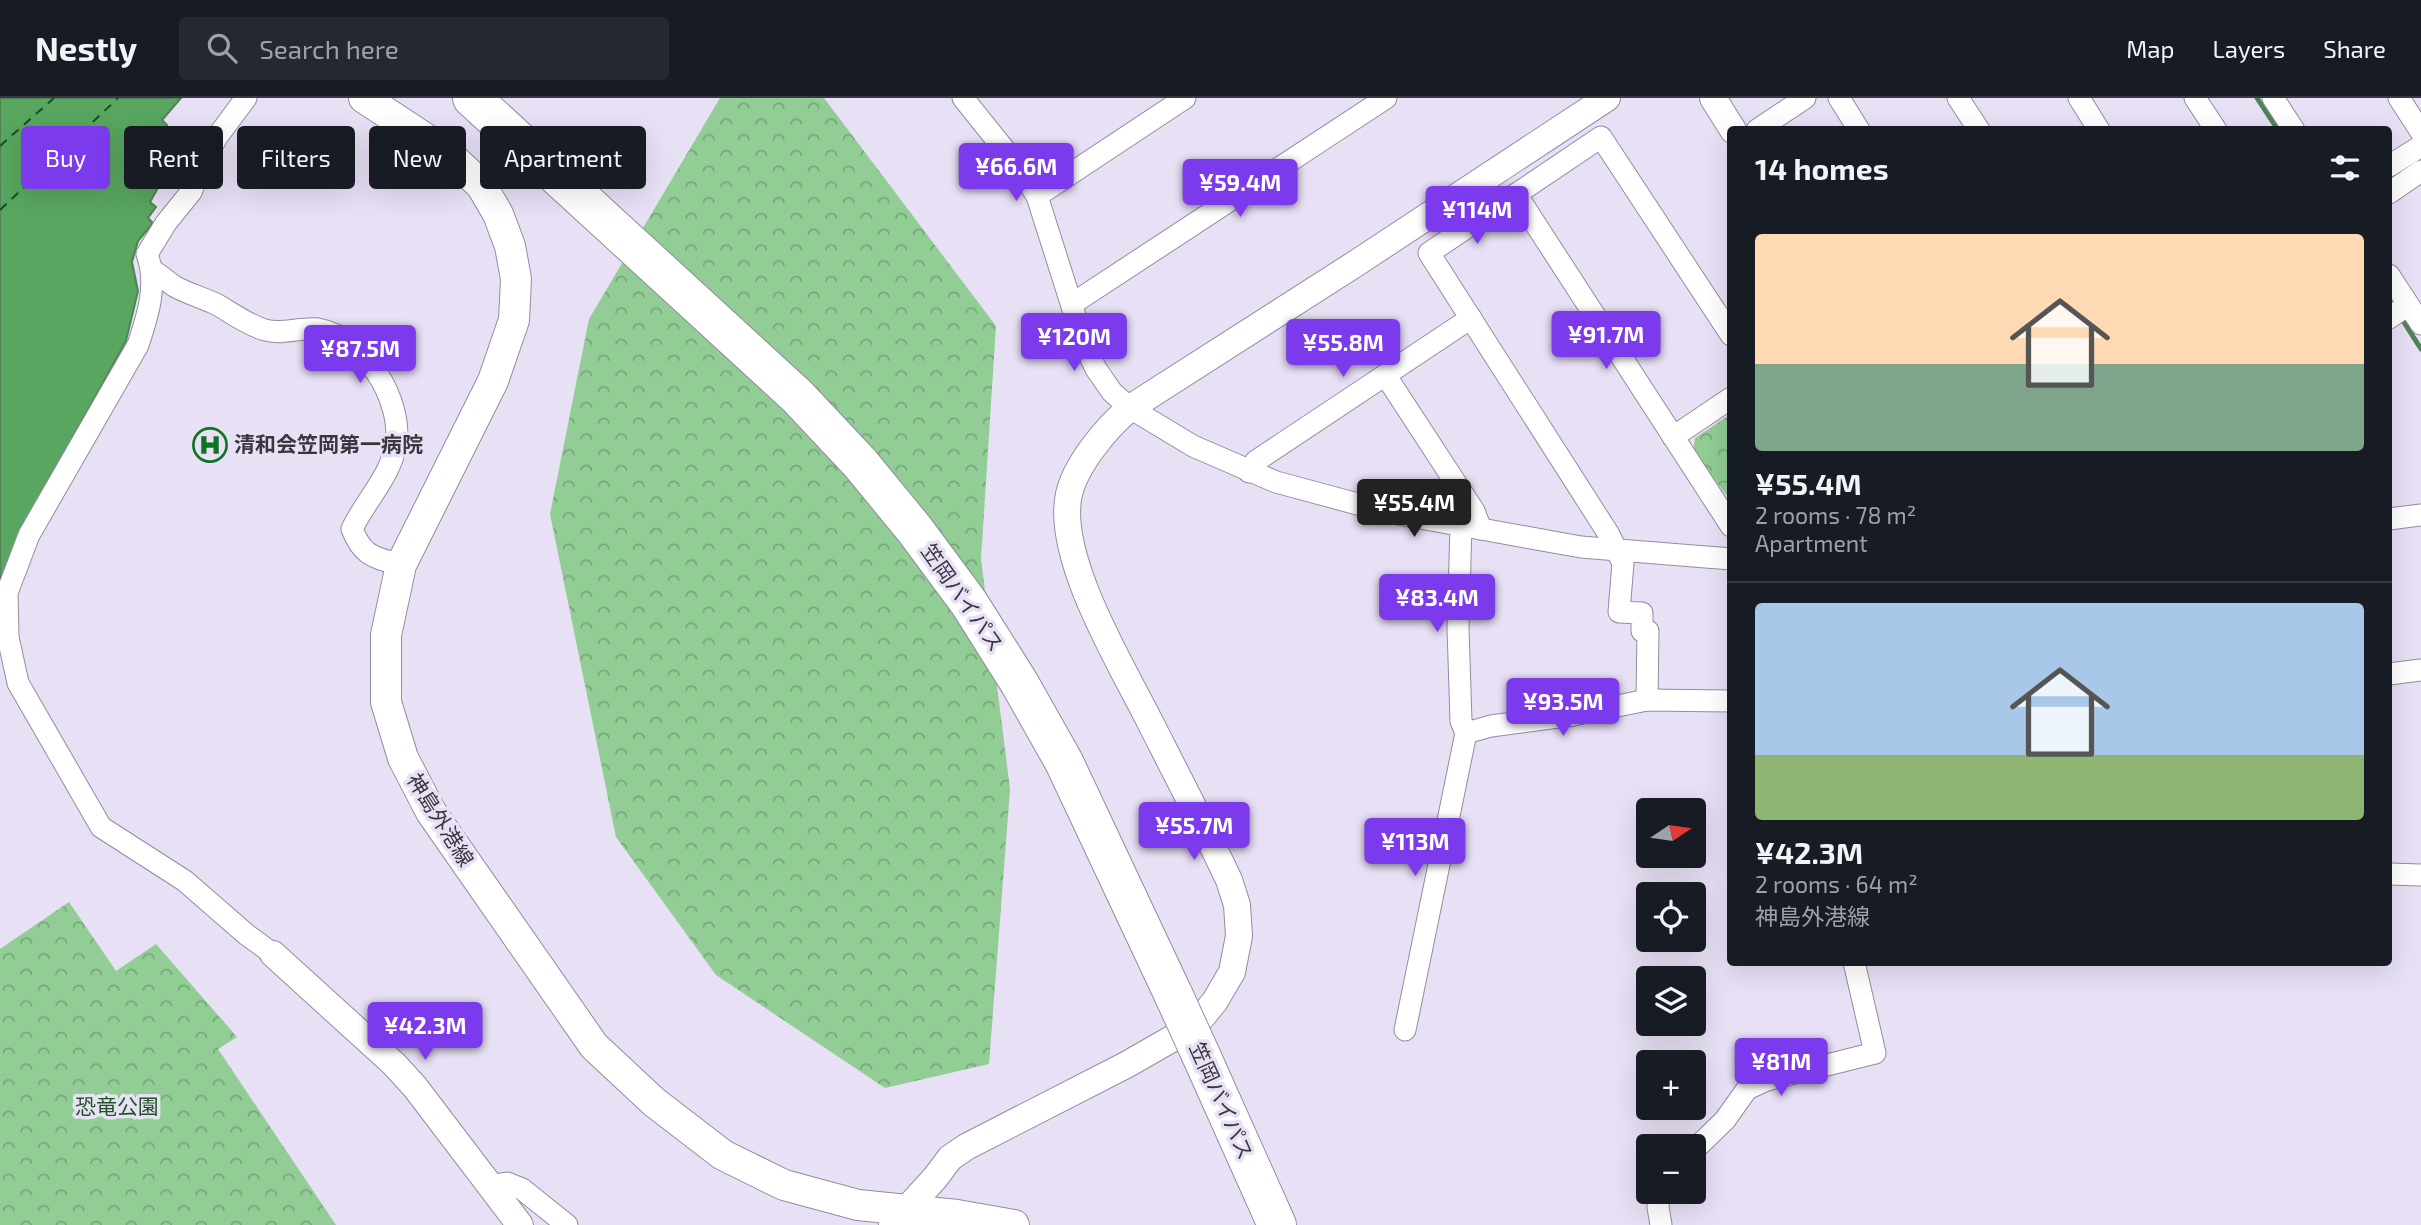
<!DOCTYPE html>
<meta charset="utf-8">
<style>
:root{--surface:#171b24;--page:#242831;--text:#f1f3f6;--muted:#9ea1a6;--line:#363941;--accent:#7c3aed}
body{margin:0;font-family:"Exo 2","Noto Sans JP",sans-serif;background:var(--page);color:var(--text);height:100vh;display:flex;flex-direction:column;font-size:26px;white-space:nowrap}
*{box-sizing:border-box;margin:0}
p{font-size:23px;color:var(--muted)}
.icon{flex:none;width:38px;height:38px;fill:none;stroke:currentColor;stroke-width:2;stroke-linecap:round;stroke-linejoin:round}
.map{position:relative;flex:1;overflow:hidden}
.sheet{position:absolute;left:1727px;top:28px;width:665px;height:840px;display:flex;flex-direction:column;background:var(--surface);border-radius:7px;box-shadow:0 7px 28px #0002}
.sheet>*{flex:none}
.banner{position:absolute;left:21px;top:28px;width:665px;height:63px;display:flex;gap:14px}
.needle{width:46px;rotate:77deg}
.buttons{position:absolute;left:1636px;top:700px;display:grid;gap:14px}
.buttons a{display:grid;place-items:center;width:70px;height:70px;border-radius:7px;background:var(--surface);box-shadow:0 7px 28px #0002;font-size:35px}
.price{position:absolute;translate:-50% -60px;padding:0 16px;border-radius:7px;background:var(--accent);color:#fff;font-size:23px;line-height:46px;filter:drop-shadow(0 2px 4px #0008)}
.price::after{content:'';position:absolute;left:50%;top:42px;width:21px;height:16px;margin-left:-10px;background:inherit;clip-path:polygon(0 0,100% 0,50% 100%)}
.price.on{background:#222;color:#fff}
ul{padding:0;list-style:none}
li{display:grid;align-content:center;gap:14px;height:371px;padding:0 28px}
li+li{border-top:2px solid var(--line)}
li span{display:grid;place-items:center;height:217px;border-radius:7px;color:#555}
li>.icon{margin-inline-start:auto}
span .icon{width:126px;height:126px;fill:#fffc;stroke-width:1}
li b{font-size:30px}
h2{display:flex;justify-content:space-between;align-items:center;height:84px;padding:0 28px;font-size:30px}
.tag{padding:0 24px;border-radius:7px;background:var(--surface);box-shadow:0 7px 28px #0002;font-size:24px;line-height:63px}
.tag.on{background:var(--accent);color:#fff}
header{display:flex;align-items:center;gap:42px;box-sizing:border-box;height:98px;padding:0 35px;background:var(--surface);border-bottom:2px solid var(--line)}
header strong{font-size:33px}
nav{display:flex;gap:38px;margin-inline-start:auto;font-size:24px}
.search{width:490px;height:63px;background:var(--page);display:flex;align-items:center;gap:18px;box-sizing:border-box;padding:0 24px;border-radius:7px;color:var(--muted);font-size:26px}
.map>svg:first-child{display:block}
.forest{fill:url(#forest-crowns)}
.water{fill:#58a65f;stroke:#4f8455;stroke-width:2}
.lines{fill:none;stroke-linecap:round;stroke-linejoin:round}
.stream{stroke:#4f8455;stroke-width:5}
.ferry{stroke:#184e20;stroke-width:2;stroke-dasharray:9 7;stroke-linecap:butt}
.minor-casing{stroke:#938c9f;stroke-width:23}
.tertiary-casing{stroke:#938c9f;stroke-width:28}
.secondary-casing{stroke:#938c9f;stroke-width:32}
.motorway-casing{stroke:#938c9f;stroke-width:40}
.minor{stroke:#fff;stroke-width:21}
.tertiary{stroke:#fff;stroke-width:26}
.secondary{stroke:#fff;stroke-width:30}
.motorway{stroke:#fff;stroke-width:38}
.motorway-bridge-casing{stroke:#938c9f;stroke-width:40;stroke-linecap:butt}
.motorway-bridge{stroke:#fff;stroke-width:38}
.labels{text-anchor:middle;stroke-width:7;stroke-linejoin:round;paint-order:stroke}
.poi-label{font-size:21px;font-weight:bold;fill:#39363e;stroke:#e8e0f5;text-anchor:start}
.street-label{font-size:21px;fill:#39363e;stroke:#e8e0f5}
.park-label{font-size:21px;fill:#1e5425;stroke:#e8e0f5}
</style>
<header>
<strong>Nestly</strong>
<div class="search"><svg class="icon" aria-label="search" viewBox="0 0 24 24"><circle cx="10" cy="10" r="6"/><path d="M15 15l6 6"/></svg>Search here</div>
<nav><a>Map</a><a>Layers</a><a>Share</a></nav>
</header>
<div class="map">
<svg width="2421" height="1127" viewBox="0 0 2421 1127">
<defs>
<pattern id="forest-crowns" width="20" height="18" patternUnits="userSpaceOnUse" patternTransform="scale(1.75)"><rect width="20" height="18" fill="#91cd94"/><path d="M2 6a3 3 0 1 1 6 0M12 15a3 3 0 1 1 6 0" fill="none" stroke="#77a77a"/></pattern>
</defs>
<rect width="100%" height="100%" fill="#e8e0f5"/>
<g class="forest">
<path d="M720,0H824L996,228L981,461L1010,691L989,966L885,990L716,877L616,739L550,416L589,221Z"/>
<path d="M1731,316V403L1693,353L1695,340Z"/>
<path d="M69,804L116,873L156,846L237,939L218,951L336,1127H0V851Z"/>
</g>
<path class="water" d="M0,0H181L162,22L167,27L140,62L163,81L150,104L156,109L148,120L153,125L138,143L132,164L138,193L126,243L44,392L0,485Z"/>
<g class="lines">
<g class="stream">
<path d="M2257,0L2278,32"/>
<path d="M2400,218L2421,251"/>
</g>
<g class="ferry">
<path d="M0,48L54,0"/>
<path d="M0,112L118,0"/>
</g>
<g class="minor-casing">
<g id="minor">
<path d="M246,0L217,39L203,64L191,94L166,125L147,156C158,186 148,217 138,247L29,437L7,495L8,539L18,585L101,729L185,783L247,837L273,856"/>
<path d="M963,0L1016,66L1037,98L1084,246L1096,271L1112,294L1130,310L1193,348L1276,384L1387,414L1581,449L1731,461"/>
<path d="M1839,0L1859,32"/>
<path d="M1958,0L1979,32"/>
<path d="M2079,0L2099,32"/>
<path d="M2195,0L2216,32"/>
<path d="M2273,0L2294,32"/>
<path d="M2399,0L2421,34"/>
<path d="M1757,32L1805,0"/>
<path d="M2389,68L2421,48"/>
<path d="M2389,95L2421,73"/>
<path d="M1516,96L1731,428"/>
<path d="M1037,98L1185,0"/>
<path d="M152,172C160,177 167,183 174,188C188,196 204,200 218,207C233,216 248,227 265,232C282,237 301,229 318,231C364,239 403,302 396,346C391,378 365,403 352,431C363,459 374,459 401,467"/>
<path d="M2389,177L2421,226"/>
<path d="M1072,206L1386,0"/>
<path d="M2389,220L2408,207"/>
<path d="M1386,278L1474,413L1481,431"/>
<path d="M1673,339L1731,300"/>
<path d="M1249,374L1256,363L1471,220"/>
<path d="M2389,421L2421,417"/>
<path d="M2389,576L2421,572"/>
<path d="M1647,602L1648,533H1642V515L1619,514L1623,465L1608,435L1429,155L1601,39L1731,237"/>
<path d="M1466,635L1491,628L1573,617L1647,602L1731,603"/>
<path d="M2389,776L2421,777"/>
<path d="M1405,932L1466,635L1461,623L1458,530L1461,428"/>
<path d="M1694,1052L1725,1022L1747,991L1767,982L1875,955L1854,864"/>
<path d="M489,1088L507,1085L522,1091L567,1127"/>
<path d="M1659,1094L1658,1109L1661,1127"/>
</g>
</g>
<g class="tertiary-casing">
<g id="tertiary">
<path d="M1713,0L1733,32"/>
<path d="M273,856L394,966L415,989L520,1127"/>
<path d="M892,1127L935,1080L950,1060L966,1049L1126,967L1189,931L1202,919L1215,903L1232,874L1239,838L1237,807L1229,782C1204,729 1177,677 1150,624C1122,568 1055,459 1069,396C1076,366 1107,329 1130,310L1355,166L1607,0"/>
</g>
</g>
<g class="secondary-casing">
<path id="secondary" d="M364,0L446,54L481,87L498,116L510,148L516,181L514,222L493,283L401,467L386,537V604L403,660L431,714L594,948L654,1004L723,1057L784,1087L858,1107L957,1117L1014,1127"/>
</g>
<g class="motorway-casing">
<g id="motorway">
<path d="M472,0L797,298L860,365L915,432L969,505L1020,586L1064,664L1174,898"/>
<path d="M1200,955L1277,1127"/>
</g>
</g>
<use href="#minor" class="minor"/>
<use href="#tertiary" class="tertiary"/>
<use href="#secondary" class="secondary"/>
<use href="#motorway" class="motorway"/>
<g class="motorway-bridge-casing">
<path id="motorway-bridge" d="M1174,898L1200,955"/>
</g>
<use href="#motorway-bridge" class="motorway-bridge"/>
</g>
<defs>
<g id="hospital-ring" transform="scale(1.75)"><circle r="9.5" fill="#e8e0f5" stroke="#0d7425" stroke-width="1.5"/><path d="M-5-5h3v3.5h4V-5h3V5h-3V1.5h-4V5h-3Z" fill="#0d7425"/></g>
</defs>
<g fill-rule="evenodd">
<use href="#hospital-ring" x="210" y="347"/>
</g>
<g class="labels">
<g class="poi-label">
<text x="234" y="354">清和会笠岡第一病院</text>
</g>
<g class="street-label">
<text transform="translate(962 500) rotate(55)" y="7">笠岡バイパス</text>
<text transform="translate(440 722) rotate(58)" y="7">神島外港線</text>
<text transform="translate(1221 1003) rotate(66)" y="7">笠岡バイパス</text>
</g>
<g class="park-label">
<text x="117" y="1016">恐竜公園</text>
</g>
</g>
</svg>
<div class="buttons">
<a><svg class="needle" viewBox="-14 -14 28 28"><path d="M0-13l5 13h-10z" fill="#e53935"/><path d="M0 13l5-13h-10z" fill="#9ea1a6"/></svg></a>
<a><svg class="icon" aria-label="locate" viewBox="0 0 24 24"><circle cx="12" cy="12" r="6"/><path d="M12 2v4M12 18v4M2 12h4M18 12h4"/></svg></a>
<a><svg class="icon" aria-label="layers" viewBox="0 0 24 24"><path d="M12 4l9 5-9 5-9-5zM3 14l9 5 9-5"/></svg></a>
<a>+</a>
<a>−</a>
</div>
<b class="price" style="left:1016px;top:105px">¥66.6M</b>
<b class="price" style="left:1240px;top:121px">¥59.4M</b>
<b class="price" style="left:1477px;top:148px">¥114M</b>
<b class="price" style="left:1606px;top:273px">¥91.7M</b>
<b class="price" style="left:1074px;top:275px">¥120M</b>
<b class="price" style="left:1343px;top:281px">¥55.8M</b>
<b class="price" style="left:360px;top:287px">¥87.5M</b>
<b class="price on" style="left:1414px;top:441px">¥55.4M</b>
<b class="price" style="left:1437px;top:536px">¥83.4M</b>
<b class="price" style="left:1563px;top:640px">¥93.5M</b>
<b class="price" style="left:1194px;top:764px">¥55.7M</b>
<b class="price" style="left:1415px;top:780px">¥113M</b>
<b class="price" style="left:425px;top:964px">¥42.3M</b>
<b class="price" style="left:1781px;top:1000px">¥81M</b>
<div class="banner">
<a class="tag on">Buy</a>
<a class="tag">Rent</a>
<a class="tag">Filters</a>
<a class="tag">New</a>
<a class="tag">Apartment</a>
</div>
<section class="sheet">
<h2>14 homes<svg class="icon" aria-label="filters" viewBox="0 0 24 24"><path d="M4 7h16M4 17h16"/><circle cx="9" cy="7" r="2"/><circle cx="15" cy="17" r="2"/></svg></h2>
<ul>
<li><span style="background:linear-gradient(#ffd9b3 60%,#7fa58c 0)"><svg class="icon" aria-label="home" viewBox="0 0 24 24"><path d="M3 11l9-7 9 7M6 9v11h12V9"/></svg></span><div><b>¥55.4M</b><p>2 rooms · 78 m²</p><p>Apartment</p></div></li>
<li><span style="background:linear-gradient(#a9c7e8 70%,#8fb573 0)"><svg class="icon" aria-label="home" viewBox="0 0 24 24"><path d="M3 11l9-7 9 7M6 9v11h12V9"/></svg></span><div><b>¥42.3M</b><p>2 rooms · 64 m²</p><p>神島外港線</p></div></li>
</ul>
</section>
</div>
